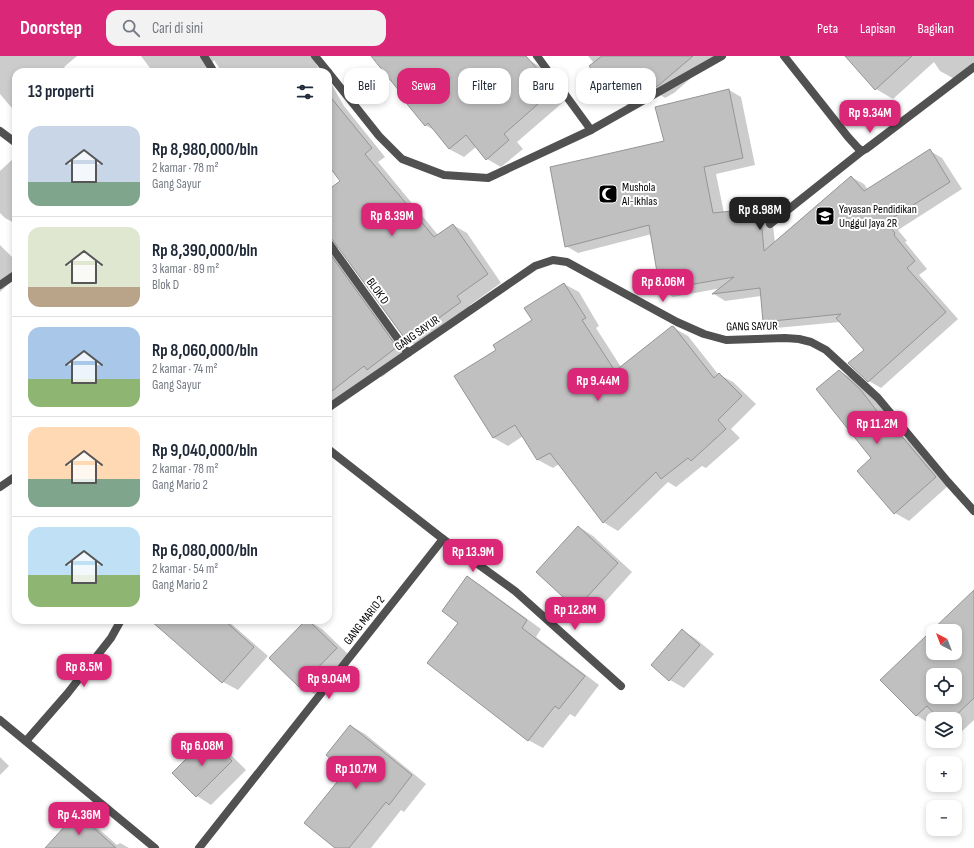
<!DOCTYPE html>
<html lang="id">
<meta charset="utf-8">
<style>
:root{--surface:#fff;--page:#f2f2f3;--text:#1f2937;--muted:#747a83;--line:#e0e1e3;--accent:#db2777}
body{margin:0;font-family:"Sofia Sans Condensed",sans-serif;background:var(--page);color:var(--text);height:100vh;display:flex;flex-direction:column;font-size:15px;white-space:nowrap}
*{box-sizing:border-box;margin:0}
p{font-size:13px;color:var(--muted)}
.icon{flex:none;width:22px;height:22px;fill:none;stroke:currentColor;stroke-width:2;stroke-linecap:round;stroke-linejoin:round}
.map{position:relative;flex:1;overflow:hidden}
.drawer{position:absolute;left:12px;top:12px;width:320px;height:556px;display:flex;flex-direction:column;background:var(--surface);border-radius:12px;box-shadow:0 2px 6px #0003}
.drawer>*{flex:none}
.hud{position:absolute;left:344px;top:12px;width:380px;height:36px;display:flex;gap:8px}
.needle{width:26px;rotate:318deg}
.buttons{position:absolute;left:926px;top:568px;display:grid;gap:8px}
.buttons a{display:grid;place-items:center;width:36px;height:36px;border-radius:8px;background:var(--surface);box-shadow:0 2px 6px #0003;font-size:20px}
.price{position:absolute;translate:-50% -34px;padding:0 9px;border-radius:8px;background:var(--accent);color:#fff;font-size:13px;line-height:26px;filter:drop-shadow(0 1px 2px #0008)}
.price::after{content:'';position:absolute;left:50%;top:24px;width:12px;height:9px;margin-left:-6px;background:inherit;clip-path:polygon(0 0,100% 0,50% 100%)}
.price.on{background:#222;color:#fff}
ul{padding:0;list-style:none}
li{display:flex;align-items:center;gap:12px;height:100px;padding:0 16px}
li+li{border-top:1px solid var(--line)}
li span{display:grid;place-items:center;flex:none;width:112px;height:80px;border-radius:12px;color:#555}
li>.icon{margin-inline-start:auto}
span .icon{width:48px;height:48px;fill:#fffc;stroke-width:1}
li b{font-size:17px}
h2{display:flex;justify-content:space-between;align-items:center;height:48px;padding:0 16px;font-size:17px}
.tag{padding:0 14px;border-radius:12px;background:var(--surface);box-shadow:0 2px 6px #0003;font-size:14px;line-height:36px}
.tag.on{background:var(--accent);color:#fff}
header{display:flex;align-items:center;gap:24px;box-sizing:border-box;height:56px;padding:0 20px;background:var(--accent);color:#fff}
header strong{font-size:19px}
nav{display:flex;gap:22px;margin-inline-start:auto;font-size:14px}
.search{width:280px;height:36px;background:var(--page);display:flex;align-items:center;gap:10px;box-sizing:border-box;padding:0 14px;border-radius:12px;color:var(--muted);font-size:15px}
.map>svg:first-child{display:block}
.shadow{fill:#0003;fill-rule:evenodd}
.building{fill:#c0c0c0;stroke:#959595;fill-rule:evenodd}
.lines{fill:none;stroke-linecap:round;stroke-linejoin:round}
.minor{stroke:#515151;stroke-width:8}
.labels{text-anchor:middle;stroke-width:4;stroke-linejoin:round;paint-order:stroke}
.poi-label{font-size:12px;fill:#000;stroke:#fff;text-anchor:start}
.street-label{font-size:12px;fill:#000;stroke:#fff}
</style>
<header>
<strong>Doorstep</strong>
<div class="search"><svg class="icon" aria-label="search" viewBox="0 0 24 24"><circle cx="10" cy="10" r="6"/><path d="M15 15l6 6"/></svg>Cari di sini</div>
<nav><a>Peta</a><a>Lapisan</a><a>Bagikan</a></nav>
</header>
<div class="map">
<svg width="974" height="792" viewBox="0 0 974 792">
<rect width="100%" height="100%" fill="#fff"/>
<g class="shadow">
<path d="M0,0H77L64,11L68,16H16V57L0,38Z"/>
<path d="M141,0H311L321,16H220V13L214,4L212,8L216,16H153Z"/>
<path d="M372,0H521L541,11L568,42L517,86L523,93L501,111L487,103L476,91L464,101L449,93L434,74L425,69L402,36Z"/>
<path d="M588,0H716L674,37L665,42L651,33L629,50L615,42L591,10L594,7Z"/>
<path d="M844,0H974V12L958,25L940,15L934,6L893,43L876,33L849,3Z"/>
<path d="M328,22L344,50L385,101L378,106L438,179L453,169L467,177L501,227L470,249L474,254L420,292L406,283L339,190L336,195L410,299L382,321L377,318L338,349L328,344V177L342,125L328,108V39L333,45L328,35Z"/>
<path d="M729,34L741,41L755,109L716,118L724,157L760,153L772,160L775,187L851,121L864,128L868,134L930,95L942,102L962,133L898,174L907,185L905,186L927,213L919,219L958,263L881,332L869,325L866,294L840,266L776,272L764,265L761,240L725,245L714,238L722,232L673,241L661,234L652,178L578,197L566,190Z"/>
<path d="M16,100V168L5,162L0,157V115Z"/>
<path d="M0,189L16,205V221L0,236Z"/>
<path d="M564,228L579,236L599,270L596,272L621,311L672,271L688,280L718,318L733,326L756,348L731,373L740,382L706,412L702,410L676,431L668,426L618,475L603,466L559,408L553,412L538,404L523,380L508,390L494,382L455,321L498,295L533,265Z"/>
<path d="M839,315L853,323L874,342L903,381L913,386L949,429L909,465L895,457L858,415L872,402Z"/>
<path d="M579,471L593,480L632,516L596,556H587L572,547Z"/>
<path d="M468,521L482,530L541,573L536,581L599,629L575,661L570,658L543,692L528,684L460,567Z"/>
<path d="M974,545V664L960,677L955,674V663H940L938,661L935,663H933V665L930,668L916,659L933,575V597H955V575H933ZM933,619H955V641H933Z"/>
<path d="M170,564H227L268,600L238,634L223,626L162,573Z"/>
<path d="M307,564L322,573L351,601L315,638L300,630Z"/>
<path d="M682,574L696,583L714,598L684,632L670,624Z"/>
<path d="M351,670L365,678L426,728L404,756L401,754L371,792H337L348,714Z"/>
<path d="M209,682L223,691L246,714L211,749L197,740Z"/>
<path d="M0,701L9,710L0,719Z"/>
<path d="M78,758L92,767L117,789L120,787L129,792H47Z"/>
</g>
<g class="building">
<path d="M371,0H526L555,33L504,78L509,84L486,104L466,79L449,93L428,67L425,70L398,37L400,36Z"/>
<path d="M602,0H693L659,29L650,34L646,18L614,42L589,10Z"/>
<path d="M845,0H912L875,34Z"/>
<path d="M729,33L743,102L704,111L713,157L760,152L764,195L851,120L864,135L930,93L950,126L886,166L895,177L894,179L915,205L907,212L946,256L868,326L848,307L864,294L836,262L841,258L763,266L760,232L712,238L734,221L660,234L649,169L565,191L550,111L664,85L655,51Z"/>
<path d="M328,38L372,92L365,98L434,181L453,168L488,218L457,240L461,246L432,267L431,265L406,284L332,183L328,181V134L340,125L328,109Z"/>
<path d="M328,195L397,291L367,314L364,310L328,338Z"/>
<path d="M564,227L586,262L582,264L615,315L672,270L674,271L714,322L719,317L742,340L718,364L726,373L691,405L688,402L661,423L656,416L603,467L550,397L537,404L515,369L493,382L454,320L496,294L493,289L532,264L524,252Z"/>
<path d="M839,314L860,333L896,380L899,377L936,421L894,458L857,415L871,402L816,333Z"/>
<path d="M578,470L618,507L576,553L536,516Z"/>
<path d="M467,520L527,564L522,572L585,620L559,653L555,650L528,685L427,607L458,567L442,555Z"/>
<path d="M974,534V642L952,663H939L927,650L916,660L880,624ZM933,575H955V597H933ZM933,619H955V641H933Z"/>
<path d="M150,564H224L254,591L222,627Z"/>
<path d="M306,564H308L337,592L299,631L269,602Z"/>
<path d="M682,573L700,589L669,625L651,609Z"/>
<path d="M350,669L412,719L389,749L386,746L349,792H335L304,767L346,715L326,699Z"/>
<path d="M208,681L232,705L196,741L172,717Z"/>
<path d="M77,757L116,792H45Z"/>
</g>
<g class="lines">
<g class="minor">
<path d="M204,0L214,16"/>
<path d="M315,0L328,16"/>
<path d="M537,0L591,74"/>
<path d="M784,0L848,81L858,92L862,95L866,93L874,87L974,11"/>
<path d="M328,16L379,80L402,103L444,119L488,122L591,74L722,0"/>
<path d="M0,75L16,87"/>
<path d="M770,168L862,95"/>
<path d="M328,186L408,297"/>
<path d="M0,229L16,218"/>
<path d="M328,352L535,210L553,204L567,206L677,266L704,278L726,284L785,282L799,283L811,286L826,294L878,342L948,426L974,455"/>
<path d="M328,393L443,483L515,535L621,630"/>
<path d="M0,431L16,420"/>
<path d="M0,664L155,792"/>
<path d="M26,685L67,638L111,582L121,564"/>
<path d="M199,792L443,483"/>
</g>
</g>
<defs>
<g id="mosque-square" transform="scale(1)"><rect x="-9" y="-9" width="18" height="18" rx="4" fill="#000" stroke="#fff"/><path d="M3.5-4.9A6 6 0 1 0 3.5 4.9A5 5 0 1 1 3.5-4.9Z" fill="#fff"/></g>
<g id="school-square" transform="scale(1)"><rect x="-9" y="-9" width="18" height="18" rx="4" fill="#000" stroke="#fff"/><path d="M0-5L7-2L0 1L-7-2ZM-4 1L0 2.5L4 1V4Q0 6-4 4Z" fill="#fff"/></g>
</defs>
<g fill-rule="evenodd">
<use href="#mosque-square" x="608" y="138"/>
<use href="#school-square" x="825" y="160"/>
</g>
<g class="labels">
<g class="poi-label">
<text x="622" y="135">Mushola<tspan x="622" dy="14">Al-Ikhlas</tspan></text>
<text x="839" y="157">Yayasan Pendidikan<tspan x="839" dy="14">Unggul Jaya 2R</tspan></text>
</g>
<g class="street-label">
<text transform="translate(378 235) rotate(54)" y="4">BLOK D</text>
<text transform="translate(752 270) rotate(-1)" y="4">GANG SAYUR</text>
<text transform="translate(417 277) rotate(-35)" y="4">GANG SAYUR</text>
<text transform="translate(364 564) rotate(-52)" y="4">GANG MARIO 2</text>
</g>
</g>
</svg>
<div class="buttons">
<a><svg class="needle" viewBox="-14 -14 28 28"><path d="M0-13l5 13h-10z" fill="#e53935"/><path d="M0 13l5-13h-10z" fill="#747a83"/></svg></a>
<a><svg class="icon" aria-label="locate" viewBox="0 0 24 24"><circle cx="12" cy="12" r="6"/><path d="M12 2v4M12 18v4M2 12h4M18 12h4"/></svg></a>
<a><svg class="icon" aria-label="layers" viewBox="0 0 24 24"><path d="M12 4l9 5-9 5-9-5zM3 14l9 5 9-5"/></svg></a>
<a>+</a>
<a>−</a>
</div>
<b class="price" style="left:870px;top:78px">Rp 9.34M</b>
<b class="price on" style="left:760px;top:175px">Rp 8.98M</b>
<b class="price" style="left:392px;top:181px">Rp 8.39M</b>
<b class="price" style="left:663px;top:247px">Rp 8.06M</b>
<b class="price" style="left:598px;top:346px">Rp 9.44M</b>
<b class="price" style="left:877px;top:389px">Rp 11.2M</b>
<b class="price" style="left:473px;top:517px">Rp 13.9M</b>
<b class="price" style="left:575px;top:575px">Rp 12.8M</b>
<b class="price" style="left:84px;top:632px">Rp 8.5M</b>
<b class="price" style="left:329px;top:644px">Rp 9.04M</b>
<b class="price" style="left:202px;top:711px">Rp 6.08M</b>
<b class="price" style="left:356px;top:734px">Rp 10.7M</b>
<b class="price" style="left:79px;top:780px">Rp 4.36M</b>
<div class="hud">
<a class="tag">Beli</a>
<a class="tag on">Sewa</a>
<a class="tag">Filter</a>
<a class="tag">Baru</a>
<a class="tag">Apartemen</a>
</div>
<section class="drawer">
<h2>13 properti<svg class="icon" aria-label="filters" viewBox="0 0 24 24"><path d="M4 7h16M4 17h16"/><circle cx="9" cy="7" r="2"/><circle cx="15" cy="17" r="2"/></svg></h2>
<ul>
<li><span style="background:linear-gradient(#c9d6e8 70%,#7fa58c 0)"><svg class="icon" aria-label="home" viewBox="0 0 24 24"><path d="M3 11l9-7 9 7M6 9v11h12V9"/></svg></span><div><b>Rp 8,980,000/bln</b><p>2 kamar · 78 m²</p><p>Gang Sayur</p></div></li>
<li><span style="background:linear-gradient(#dfe7d0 75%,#b9a48a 0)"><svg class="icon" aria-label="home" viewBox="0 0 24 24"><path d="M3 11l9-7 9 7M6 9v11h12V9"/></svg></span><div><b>Rp 8,390,000/bln</b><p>3 kamar · 89 m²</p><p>Blok D</p></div></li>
<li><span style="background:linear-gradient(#a9c7e8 65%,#8fb573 0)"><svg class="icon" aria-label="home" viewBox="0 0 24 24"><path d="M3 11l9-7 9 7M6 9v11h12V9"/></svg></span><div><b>Rp 8,060,000/bln</b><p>2 kamar · 74 m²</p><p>Gang Sayur</p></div></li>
<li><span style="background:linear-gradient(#ffd9b3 65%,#7fa58c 0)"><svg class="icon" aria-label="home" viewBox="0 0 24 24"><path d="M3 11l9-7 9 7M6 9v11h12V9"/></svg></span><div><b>Rp 9,040,000/bln</b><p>2 kamar · 78 m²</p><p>Gang Mario 2</p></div></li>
<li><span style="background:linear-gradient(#bfe0f5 60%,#8fb573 0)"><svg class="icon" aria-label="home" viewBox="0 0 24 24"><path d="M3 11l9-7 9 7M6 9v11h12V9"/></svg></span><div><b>Rp 6,080,000/bln</b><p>2 kamar · 54 m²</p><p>Gang Mario 2</p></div></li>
</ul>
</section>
</div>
